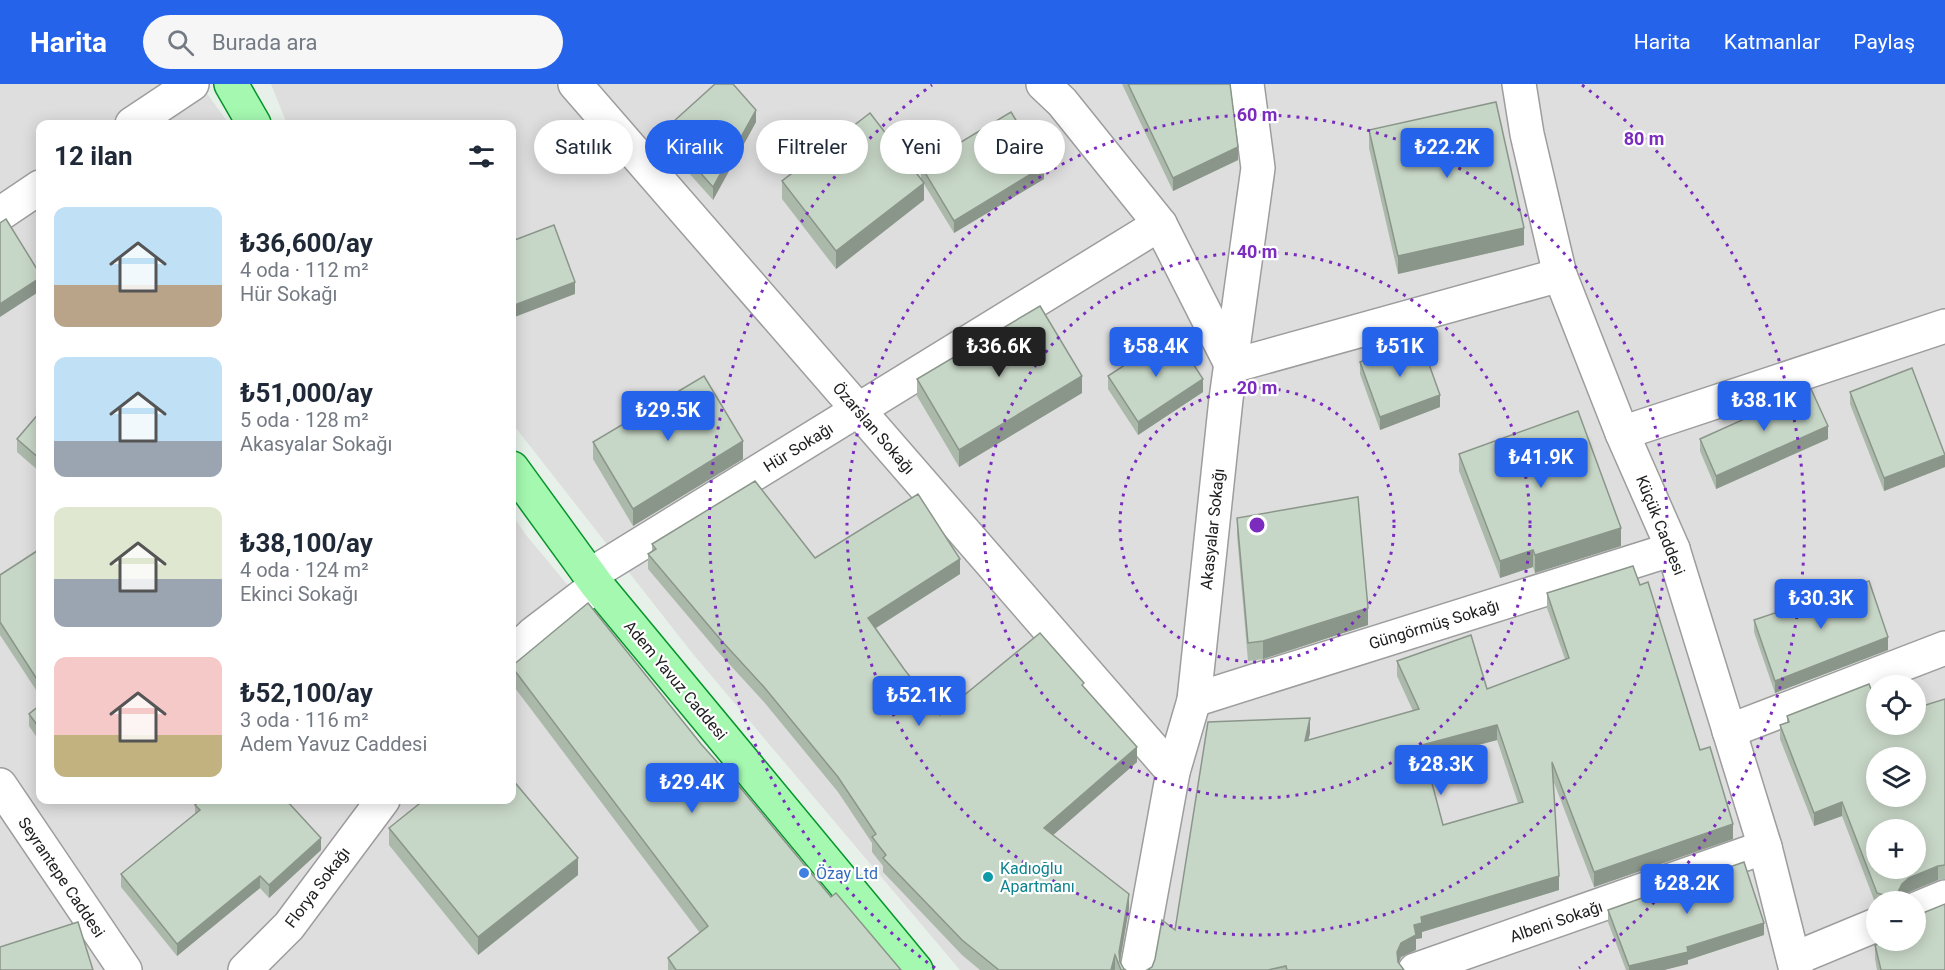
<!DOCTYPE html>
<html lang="tr">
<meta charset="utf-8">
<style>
:root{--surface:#fff;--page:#f6f6f7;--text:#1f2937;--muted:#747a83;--accent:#2563eb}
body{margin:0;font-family:Roboto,sans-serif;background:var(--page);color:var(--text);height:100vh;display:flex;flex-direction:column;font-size:22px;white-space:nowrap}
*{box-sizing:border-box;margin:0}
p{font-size:20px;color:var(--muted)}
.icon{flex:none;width:33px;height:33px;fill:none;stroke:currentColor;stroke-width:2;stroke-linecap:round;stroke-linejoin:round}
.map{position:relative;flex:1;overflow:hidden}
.details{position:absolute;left:36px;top:36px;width:480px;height:684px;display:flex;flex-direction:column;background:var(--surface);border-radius:12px;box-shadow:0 3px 15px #0003}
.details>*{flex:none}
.hud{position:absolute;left:534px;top:36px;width:570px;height:54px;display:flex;gap:12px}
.fabs{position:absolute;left:1866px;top:591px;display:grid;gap:12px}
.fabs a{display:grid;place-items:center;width:60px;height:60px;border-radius:50%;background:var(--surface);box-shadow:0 3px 15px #0003;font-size:30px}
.price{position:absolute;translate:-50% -51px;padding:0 14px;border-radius:6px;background:var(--accent);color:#fff;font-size:20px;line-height:39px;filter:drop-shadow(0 2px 3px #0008)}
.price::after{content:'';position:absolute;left:50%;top:36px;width:18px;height:14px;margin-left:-9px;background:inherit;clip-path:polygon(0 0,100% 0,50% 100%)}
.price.on{background:#222;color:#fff}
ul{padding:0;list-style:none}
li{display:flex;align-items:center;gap:18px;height:150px;padding:0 18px}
li span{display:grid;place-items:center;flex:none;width:168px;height:120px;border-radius:12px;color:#555}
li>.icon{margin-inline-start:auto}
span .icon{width:72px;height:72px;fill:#fffc;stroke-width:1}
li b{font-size:26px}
h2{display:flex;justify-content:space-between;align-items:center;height:72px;padding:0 18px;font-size:26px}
.pill{padding:0 21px;border-radius:27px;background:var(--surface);box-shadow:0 3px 15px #0003;font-size:21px;line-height:54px}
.pill.on{background:var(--accent);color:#fff}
header{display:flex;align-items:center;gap:36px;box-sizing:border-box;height:84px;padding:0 30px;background:var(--accent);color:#fff}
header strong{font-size:28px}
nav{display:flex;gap:33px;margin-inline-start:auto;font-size:21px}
.search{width:420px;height:54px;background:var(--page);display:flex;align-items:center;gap:15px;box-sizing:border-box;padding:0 21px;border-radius:33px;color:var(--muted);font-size:22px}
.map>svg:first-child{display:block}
.residential{fill:#dddedd;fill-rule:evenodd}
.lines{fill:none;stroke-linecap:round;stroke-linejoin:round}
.minor-casing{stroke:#9d9d9d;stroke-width:36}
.major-casing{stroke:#06952a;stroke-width:36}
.minor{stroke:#fff;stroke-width:33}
.major{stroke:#a4f8b0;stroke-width:33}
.wall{fill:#abb9ab;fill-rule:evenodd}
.shaded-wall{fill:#8b968b}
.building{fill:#c7d7c7;stroke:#8b968b;stroke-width:1.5;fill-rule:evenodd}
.ring{fill:none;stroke:#7b2cbf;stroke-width:3;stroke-dasharray:3 6}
.shop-dot{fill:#3f7fe0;stroke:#fff;stroke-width:2}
.culture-dot{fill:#0f9aa8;stroke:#fff;stroke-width:2}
.labels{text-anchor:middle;stroke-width:4.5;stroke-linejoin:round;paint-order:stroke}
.street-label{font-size:16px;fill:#202020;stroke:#fff}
.culture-label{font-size:16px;fill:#0d838f;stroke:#fff;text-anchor:start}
.shop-label{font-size:16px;fill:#366cbe;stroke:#fff;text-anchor:start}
.centre{fill:#7b2cbf;stroke:#fff;stroke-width:3}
.ring-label{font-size:18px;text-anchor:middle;font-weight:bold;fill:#7b2cbf;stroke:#fff;stroke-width:4.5;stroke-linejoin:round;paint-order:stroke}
</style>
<header>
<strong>Harita</strong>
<div class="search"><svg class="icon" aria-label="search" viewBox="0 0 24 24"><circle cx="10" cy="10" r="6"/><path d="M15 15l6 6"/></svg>Burada ara</div>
<nav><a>Harita</a><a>Katmanlar</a><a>Paylaş</a></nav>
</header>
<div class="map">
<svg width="1945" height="886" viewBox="0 0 1945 886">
<rect width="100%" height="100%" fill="#e7f0e9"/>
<g class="residential">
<path d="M0,0H200L229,40H40V716H512V430L526,451L888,886H0Z"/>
<path d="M271,0H1945V886H960L693,570L512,339V40H287ZM1876,602H1916V640H1876ZM1876,674H1916V712H1876ZM1876,746H1916V784H1876ZM1876,818H1916V856H1876Z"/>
</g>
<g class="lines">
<g class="minor-casing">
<g id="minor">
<path d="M575,0L1173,688"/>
<path d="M1043,0L1062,18L1160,140L1232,282L1560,191"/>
<path d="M1519,0L1527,50L1560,191L1622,349L1673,465L1765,763L1796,886"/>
<path d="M132,40L192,0"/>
<path d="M0,130L40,103"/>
<path d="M1622,349L1945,242"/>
<path d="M590,491L1160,140"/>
<path d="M512,570L534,549L597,501"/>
<path d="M1194,616L1673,465"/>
<path d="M1729,647L1945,564"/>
<path d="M0,701L125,886"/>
<path d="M1916,825L1945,813"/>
<path d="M1794,875L1876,841"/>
<path d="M245,886L289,842L383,716"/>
<path d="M1137,886L1173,688L1194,616L1226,315L1258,84L1247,0"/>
<path d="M1415,886L1765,763"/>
</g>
</g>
<g class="major-casing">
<g id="major">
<path d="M231,0L254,40"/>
<path d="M512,384L597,501L916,886"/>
</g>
</g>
<use href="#minor" class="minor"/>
<use href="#major" class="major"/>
</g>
<g class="wall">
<path d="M1122,0H1230L1238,76L1173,107Z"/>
<path d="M756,38L713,116L663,60V47Z"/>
<path d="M1369,46L1524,161L1398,190L1369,64Z"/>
<path d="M921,82L1044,95L954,149L924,100V116L836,185L782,115V97L921,95Z"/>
<path d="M1360,278L1440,323L1380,346L1360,290Z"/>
<path d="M1108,292L1203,308L1138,351L1108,305Z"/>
<path d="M917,295L1082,309L959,383L917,312Z"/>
<path d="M1850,308L1945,370V383L1884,407L1850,320Z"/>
<path d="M40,328V388L17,368V355Z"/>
<path d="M1700,355H1828L1716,405L1700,367Z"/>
<path d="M593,358L743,375L633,442L593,375Z"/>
<path d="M1459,370L1621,462L1535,489L1533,483L1500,494L1459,387Z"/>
<path d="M1237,434L1368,541L1263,575L1248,577L1237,451Z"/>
<path d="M652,460L815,474L960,490L876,544L904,585L940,631L1084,603L1137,678L1053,751L1129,824L1120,878L1124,885L1126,886H980L962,871L883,788V782L872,768V759L838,708L764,618L720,570L648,485V470L652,467Z"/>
<path d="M40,465V612L0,551V491Z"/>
<path d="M1547,509L1700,666L1733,755L1594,803L1553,696L1559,806L1422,848V854L1416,855V866L1401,873L1398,879L1404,886H1147L1152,883L1175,846L1310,649L1308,656L1413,627L1397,592V577L1487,605L1565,575L1547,524ZM1497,656L1518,719L1443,741L1426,675Z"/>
<path d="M1754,536L1888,566L1775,609L1754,548Z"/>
<path d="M512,582L701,660L831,813L901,886H668V874L700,849L512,600Z"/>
<path d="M1945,615V795L1938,796L1909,808L1902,813L1900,818H1876V821L1842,732L1814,742L1780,655V641L1787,638V632L1876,640Z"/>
<path d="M40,621V658L29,642V630Z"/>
<path d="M195,721L321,766L269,814L260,804L177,872L121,803V790L195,730Z"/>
<path d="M389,744L578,791L478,871L389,761Z"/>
<path d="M1608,826L1764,851L1688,876V880L1664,886H1626L1608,838Z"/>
<path d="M1890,856H1916L1945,886H1877L1875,875V861L1891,857Z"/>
</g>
<g class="shaded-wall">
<path d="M756,26V38L713,116V103Z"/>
<path d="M1238,63V76L1173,107V94Z"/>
<path d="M1044,82V95L954,149V137Z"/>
<path d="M924,99V116L836,185V167Z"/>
<path d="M1524,144V161L1398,190V172Z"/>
<path d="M40,194V207L0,233V220Z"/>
<path d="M575,198V210L512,234V222Z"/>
<path d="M1082,292V309L959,383V366Z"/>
<path d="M1203,295V308L1138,351V338Z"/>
<path d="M1440,311V323L1380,346V333Z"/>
<path d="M1828,342V355L1716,405V392Z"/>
<path d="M743,357V375L633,442V425Z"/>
<path d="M1945,371V383L1884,407V394Z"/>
<path d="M1621,444V462L1535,489V471Z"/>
<path d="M1533,466V483L1500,494V477Z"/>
<path d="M960,475V490L868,549V534Z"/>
<path d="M1368,524V541L1263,575V557Z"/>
<path d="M1888,553V566L1775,609V597Z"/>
<path d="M1310,634V649L1305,672V657Z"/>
<path d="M1497,641V656L1422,676V661Z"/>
<path d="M1137,663V678L1044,759V744Z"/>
<path d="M1842,718V732L1814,742V729Z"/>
<path d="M1733,740V755L1594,803V788Z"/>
<path d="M321,754V766L269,814V801Z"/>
<path d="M578,774V791L478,871V853Z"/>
<path d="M1938,782V796L1909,808L1902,813L1900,818H1897V810L1902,800L1909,794Z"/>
<path d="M260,792V804L177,872V860Z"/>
<path d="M1559,792V806L1422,848V854L1416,855V866L1401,873L1397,883V868L1401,859L1414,841L1421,833Z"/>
<path d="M1129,810V824L1119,883V868Z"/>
<path d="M1764,839V851L1688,876V880L1664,886H1629V882Z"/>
<path d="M1115,871V886H1111Z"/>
</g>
<g class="building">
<path d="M715,0H733L756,26L713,103L663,47Z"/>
<path d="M1128,0H1230L1238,63L1173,94Z"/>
<path d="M1496,18L1524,144L1398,172L1369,46Z"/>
<path d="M1011,28L1044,82L954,137L921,82Z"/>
<path d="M870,29L924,99L836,167L782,97Z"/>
<path d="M6,135L40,190V194L0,220V139Z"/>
<path d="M554,141L575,198L512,222V157Z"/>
<path d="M1040,222L1082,292L959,366L917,295Z"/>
<path d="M1173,249L1203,295L1138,338L1108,292Z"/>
<path d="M1420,255L1440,311L1380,333L1360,278Z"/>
<path d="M1912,284L1945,371L1884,394L1850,308Z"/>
<path d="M704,292L743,357L633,425L593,358Z"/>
<path d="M1811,305L1828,342L1716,392L1700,355Z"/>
<path d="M1578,327L1621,444L1535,471L1533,466L1500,477L1459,370Z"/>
<path d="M40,328V375L17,355Z"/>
<path d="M755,397L815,474L918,410L960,475L868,534L904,585L940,631L1040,549L1084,599L1082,601L1137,663L1044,744L1129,810L1119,868L1120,878L1124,885L1126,886H1121L1115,871L1111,886H999L962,856L883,774L886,771L872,753L876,750L838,693L764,603L720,555L648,470L656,465L652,460Z"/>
<path d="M1358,413L1368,524L1263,557L1248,559L1237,434Z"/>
<path d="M40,465V600L0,538V491Z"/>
<path d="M1633,482L1640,501L1648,498L1700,666L1710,663L1733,740L1594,788L1552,678L1559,792L1421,833L1422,839L1414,841L1416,851L1401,859L1397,868L1398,878L1404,886H1287L1286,882L1268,886H1147L1152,883L1155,875L1162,836L1175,846L1208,638L1310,634L1305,657L1419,625L1397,577L1471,551L1487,605L1569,574L1547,509ZM1497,641L1523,718L1443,741L1422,661Z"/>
<path d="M1869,497L1888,553L1775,597L1754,536Z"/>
<path d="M588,519L701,660L744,708L831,813L836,809L901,886H676L668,874L708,842L512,583V582Z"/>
<path d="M1869,600L1876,618V640H1916V624L1945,615V781L1938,782L1909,794L1902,800L1897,810L1898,818H1891L1887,812L1877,809L1842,718L1814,729L1780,641L1789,638L1787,632ZM1876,674H1916V712H1876ZM1876,746H1916V784H1876Z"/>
<path d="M40,621V645L29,630Z"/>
<path d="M512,695L578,774L478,853L389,744L424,716H512Z"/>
<path d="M201,716H286L321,754L269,801L260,792L177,860L121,790L200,726L195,721Z"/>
<path d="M1744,778L1764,839L1687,863L1688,868L1629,882L1608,826Z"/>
<path d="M1945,820V886H1881L1875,861L1894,856H1916V830L1923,829Z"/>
<path d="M78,838L93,886H0V863Z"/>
</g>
<g class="ring">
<circle cx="1257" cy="441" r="137"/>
<circle cx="1257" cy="441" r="273"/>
<circle cx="1257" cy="441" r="410"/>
<path d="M935 884A547 547 0 0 1 932 1M1582 1A547 547 0 0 1 1579 884"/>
</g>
<circle class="shop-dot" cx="804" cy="789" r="6"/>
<circle class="culture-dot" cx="988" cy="793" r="6"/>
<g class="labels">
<g class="street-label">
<text transform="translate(874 344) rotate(49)" y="6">Özarslan Sokağı</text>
<text transform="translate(798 363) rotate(-32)" y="6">Hür Sokağı</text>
<text transform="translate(1661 441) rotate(68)" y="6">Küçük Caddesi</text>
<text transform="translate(1212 445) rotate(-84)" y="6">Akasyalar Sokağı</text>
<text transform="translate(1434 540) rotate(-17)" y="6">Güngörmüş Sokağı</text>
<text transform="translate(676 596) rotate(50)" y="6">Adem Yavuz Caddesi</text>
<text transform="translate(62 793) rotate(56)" y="6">Seyrantepe Caddesi</text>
<text transform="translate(317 803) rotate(-53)" y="6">Florya Sokağı</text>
<text transform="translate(1556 837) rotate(-19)" y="6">Albeni Sokağı</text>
</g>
<g class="culture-label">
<text x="1000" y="790">Kadıoğlu<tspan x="1000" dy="18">Apartmanı</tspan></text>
</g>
<g class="shop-label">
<text x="816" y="795">Özay Ltd</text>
</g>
</g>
<circle cx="1257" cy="441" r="9" class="centre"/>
<g class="ring-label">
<text x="1257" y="37">60 m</text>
<text x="1644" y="61">80 m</text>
<text x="1257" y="174">40 m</text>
<text x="1257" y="310">20 m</text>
</g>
</svg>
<div class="fabs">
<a><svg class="icon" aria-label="locate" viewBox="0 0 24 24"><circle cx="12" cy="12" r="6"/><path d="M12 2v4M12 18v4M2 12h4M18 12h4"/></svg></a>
<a><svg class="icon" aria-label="layers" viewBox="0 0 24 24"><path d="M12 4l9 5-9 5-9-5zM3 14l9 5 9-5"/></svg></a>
<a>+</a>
<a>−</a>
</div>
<b class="price" style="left:1447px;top:95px">₺22.2K</b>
<b class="price on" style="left:999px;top:294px">₺36.6K</b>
<b class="price" style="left:1156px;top:294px">₺58.4K</b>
<b class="price" style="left:1400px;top:294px">₺51K</b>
<b class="price" style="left:1764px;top:348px">₺38.1K</b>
<b class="price" style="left:668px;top:358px">₺29.5K</b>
<b class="price" style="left:1541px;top:405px">₺41.9K</b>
<b class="price" style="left:1821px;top:546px">₺30.3K</b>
<b class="price" style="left:919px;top:643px">₺52.1K</b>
<b class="price" style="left:1441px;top:712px">₺28.3K</b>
<b class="price" style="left:692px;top:730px">₺29.4K</b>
<b class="price" style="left:1687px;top:831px">₺28.2K</b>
<div class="hud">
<a class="pill">Satılık</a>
<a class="pill on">Kiralık</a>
<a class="pill">Filtreler</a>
<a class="pill">Yeni</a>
<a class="pill">Daire</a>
</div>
<section class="details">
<h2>12 ilan<svg class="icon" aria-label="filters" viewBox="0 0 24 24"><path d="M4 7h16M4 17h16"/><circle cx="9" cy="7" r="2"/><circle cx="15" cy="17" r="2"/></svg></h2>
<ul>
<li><span style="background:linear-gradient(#bfe0f5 65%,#b9a48a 0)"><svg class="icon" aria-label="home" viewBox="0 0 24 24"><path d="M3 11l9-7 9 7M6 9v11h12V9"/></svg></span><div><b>₺36,600/ay</b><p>4 oda · 112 m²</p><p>Hür Sokağı</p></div></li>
<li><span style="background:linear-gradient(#bfe0f5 70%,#9aa5b1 0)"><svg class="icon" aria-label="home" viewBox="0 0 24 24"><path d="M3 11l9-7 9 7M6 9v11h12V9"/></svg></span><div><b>₺51,000/ay</b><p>5 oda · 128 m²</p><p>Akasyalar Sokağı</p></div></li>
<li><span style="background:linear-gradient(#dfe7d0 60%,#9aa5b1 0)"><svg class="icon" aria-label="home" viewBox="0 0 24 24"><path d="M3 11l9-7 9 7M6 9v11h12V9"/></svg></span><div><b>₺38,100/ay</b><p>4 oda · 124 m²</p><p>Ekinci Sokağı</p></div></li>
<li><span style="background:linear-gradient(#f6c9c9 65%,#c2b280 0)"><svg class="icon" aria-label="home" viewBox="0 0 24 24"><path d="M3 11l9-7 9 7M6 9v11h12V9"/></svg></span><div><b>₺52,100/ay</b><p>3 oda · 116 m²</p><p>Adem Yavuz Caddesi</p></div></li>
</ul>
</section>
</div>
